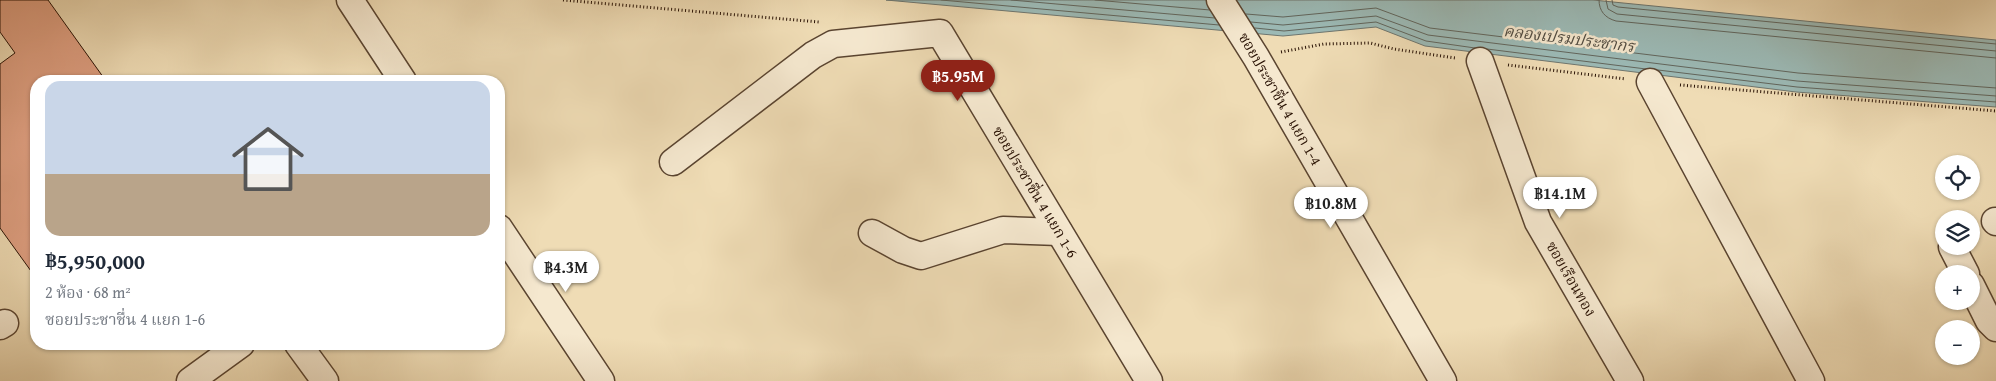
<!DOCTYPE html>
<html lang="th">
<meta charset="utf-8">
<style>
:root{--surface:#fff;--page:#f6f6f7;--text:#1f2937;--muted:#747a83;--accent:#8f2418}
body{margin:0;font-family:"Gentium Book Plus","Noto Serif Thai",serif;background:var(--page);color:var(--text);height:100vh;display:flex;flex-direction:column;font-size:19px;white-space:nowrap}
*{box-sizing:border-box;margin:0}
p{font-size:16px;color:var(--muted)}
.icon{flex:none;width:28px;height:28px;fill:none;stroke:currentColor;stroke-width:2;stroke-linecap:round;stroke-linejoin:round}
.map{position:relative;flex:1;overflow:hidden}
.details{position:absolute;left:30px;top:75px;width:475px;height:275px;display:flex;flex-direction:column;background:var(--surface);border-radius:20px;box-shadow:0 1px 4px #0004}
.details>*{flex:none}
.buttons{position:absolute;left:1935px;top:155px;display:grid;gap:10px}
.buttons a{display:grid;place-items:center;width:45px;height:45px;border-radius:50%;background:var(--surface);box-shadow:0 1px 4px #0004;font-size:25px}
.price{position:absolute;translate:-50% -42px;padding:0 11px;border-radius:18px;background:#fff;color:#222;font-size:16px;line-height:32px;filter:drop-shadow(0 1px 2px #0008)}
.price::after{content:'';position:absolute;left:50%;top:30px;width:15px;height:11px;margin-left:-8px;background:inherit;clip-path:polygon(0 0,100% 0,50% 100%)}
.price.selected{background:var(--accent);color:#fff}
ul{padding:0;list-style:none}
li{display:grid;align-content:center;gap:10px;height:265px;padding:0 15px}
li span{display:grid;place-items:center;height:155px;border-radius:15px;color:#555}
li>.icon{margin-inline-start:auto}
span .icon{width:90px;height:90px;fill:#fffc;stroke-width:1}
li b{font-size:21px}
.map>svg:first-child{display:block}
.water{fill:#9cbab6;stroke:#6e766f}
.lines{fill:none;stroke-linecap:round;stroke-linejoin:round}
.shore{stroke:#62665d;stroke-width:1}
.building{fill:#df9f81;stroke:#281104}
.minor-casing{stroke:#5a4430;stroke-width:29}
.path{stroke:#281104;stroke-width:3;stroke-dasharray:1 2.5;stroke-linecap:butt}
.minor{stroke:#f5e8cf;stroke-width:26}
.labels{text-anchor:middle;stroke-width:5;stroke-linejoin:round;paint-order:stroke}
.street-label{font-size:15px;fill:#281104;stroke:#f5e8cf}
.water-label{font-size:16px;font-style:italic;fill:#514c42;stroke:#f5e8cf}
</style>
<div class="map">
<svg width="1996" height="381" viewBox="0 0 1996 381">
<rect width="100%" height="100%" fill="#efdcb5"/>
<filter id="stains"><feTurbulence type="fractalNoise" baseFrequency=".004" numOctaves="4"/><feColorMatrix values="0 0 0 0 .2 0 0 0 0 .09 0 0 0 0 .02 0 0 0 .5 -.17"/></filter>
<radialGradient id="worn" r=".72"><stop offset=".6" stop-color="#630" stop-opacity="0"/><stop offset="1" stop-color="#630" stop-opacity=".3"/></radialGradient>
<path class="water" d="M886,0H1593L1996,40V107L1796,92L1425,46L1376,27L1283,36Z"/>
<g class="lines">
<g class="shore">
<path d="M941,0L1219,25"/>
<path d="M1011,0L1215,18"/>
<path d="M1095,0L1210,10"/>
<path d="M1599,0C1599,11 1605,18 1616,21L1996,58"/>
<path d="M1606,0L1608,9L1617,14L1996,51"/>
<path d="M1612,0L1613,5L1618,7L1996,44"/>
<path d="M1246,14L1283,17L1376,8L1430,28L1798,73L1996,88"/>
<path d="M1251,22L1283,25L1376,16L1428,35L1797,81L1996,96"/>
<path d="M1255,28L1284,31L1376,22L1426,41L1475,48"/>
<path d="M1487,49L1646,69"/>
<path d="M1658,70L1797,87L1996,102"/>
</g>
</g>
<path class="building" d="M0,0H48L106,81H36V278L0,228V64L15,53L0,32Z"/>
<g class="lines">
<g class="minor-casing">
<g id="minor">
<path d="M350,0L403,81"/>
<path d="M1220,0L1256,57L1443,381"/>
<path d="M1480,61L1538,222L1630,381"/>
<path d="M1650,82L1811,381"/>
<path d="M673,162L813,55L833,44L940,33L1149,381"/>
<path d="M1995,221L1996,222"/>
<path d="M499,228L601,381"/>
<path d="M872,233L903,250L921,256L1003,230L1059,232"/>
<path d="M1952,247L1966,274"/>
<path d="M1971,285L1989,321L1996,328"/>
<path d="M0,326L5,323"/>
<path d="M298,344L325,381"/>
<path d="M190,381L241,344"/>
</g>
</g>
<g class="path">
<path d="M563,0L819,22"/>
<path d="M1281,52L1324,44L1370,43L1394,49L1455,58"/>
<path d="M1508,65L1626,79"/>
<path d="M1680,85L1996,111"/>
</g>
<use href="#minor" class="minor"/>
</g>
<g class="labels">
<g class="street-label">
<text transform="translate(1280 99) rotate(60)" y="5">ซอยประชาชื่น 4 แยก 1-4</text>
<text transform="translate(1035 192) rotate(59)" y="5">ซอยประชาชื่น 4 แยก 1-6</text>
<text transform="translate(1571 279) rotate(60)" y="5">ซอยเรือนทอง</text>
</g>
<g class="water-label">
<text transform="translate(1569 38) rotate(7)" y="6">คลองเปรมประชากร</text>
</g>
</g>
<rect width="100%" height="100%" filter="url(#stains)"/>
<rect width="100%" height="100%" fill="url(#worn)"/>
</svg>
<div class="buttons">
<a><svg class="icon" aria-label="locate" viewBox="0 0 24 24"><circle cx="12" cy="12" r="6"/><path d="M12 2v4M12 18v4M2 12h4M18 12h4"/></svg></a>
<a><svg class="icon" aria-label="layers" viewBox="0 0 24 24"><path d="M12 4l9 5-9 5-9-5zM3 14l9 5 9-5"/></svg></a>
<a>+</a>
<a>−</a>
</div>
<b class="price selected" style="left:958px;top:102px">฿5.95M</b>
<b class="price" style="left:1560px;top:219px">฿14.1M</b>
<b class="price" style="left:1331px;top:229px">฿10.8M</b>
<b class="price" style="left:566px;top:293px">฿4.3M</b>
<section class="details">
<ul>
<li><span style="background:linear-gradient(#c9d6e8 60%,#b9a48a 0)"><svg class="icon" aria-label="home" viewBox="0 0 24 24"><path d="M3 11l9-7 9 7M6 9v11h12V9"/></svg></span><div><b>฿5,950,000</b><p>2 ห้อง · 68 m²</p><p>ซอยประชาชื่น 4 แยก 1-6</p></div></li>
</ul>
</section>
</div>
